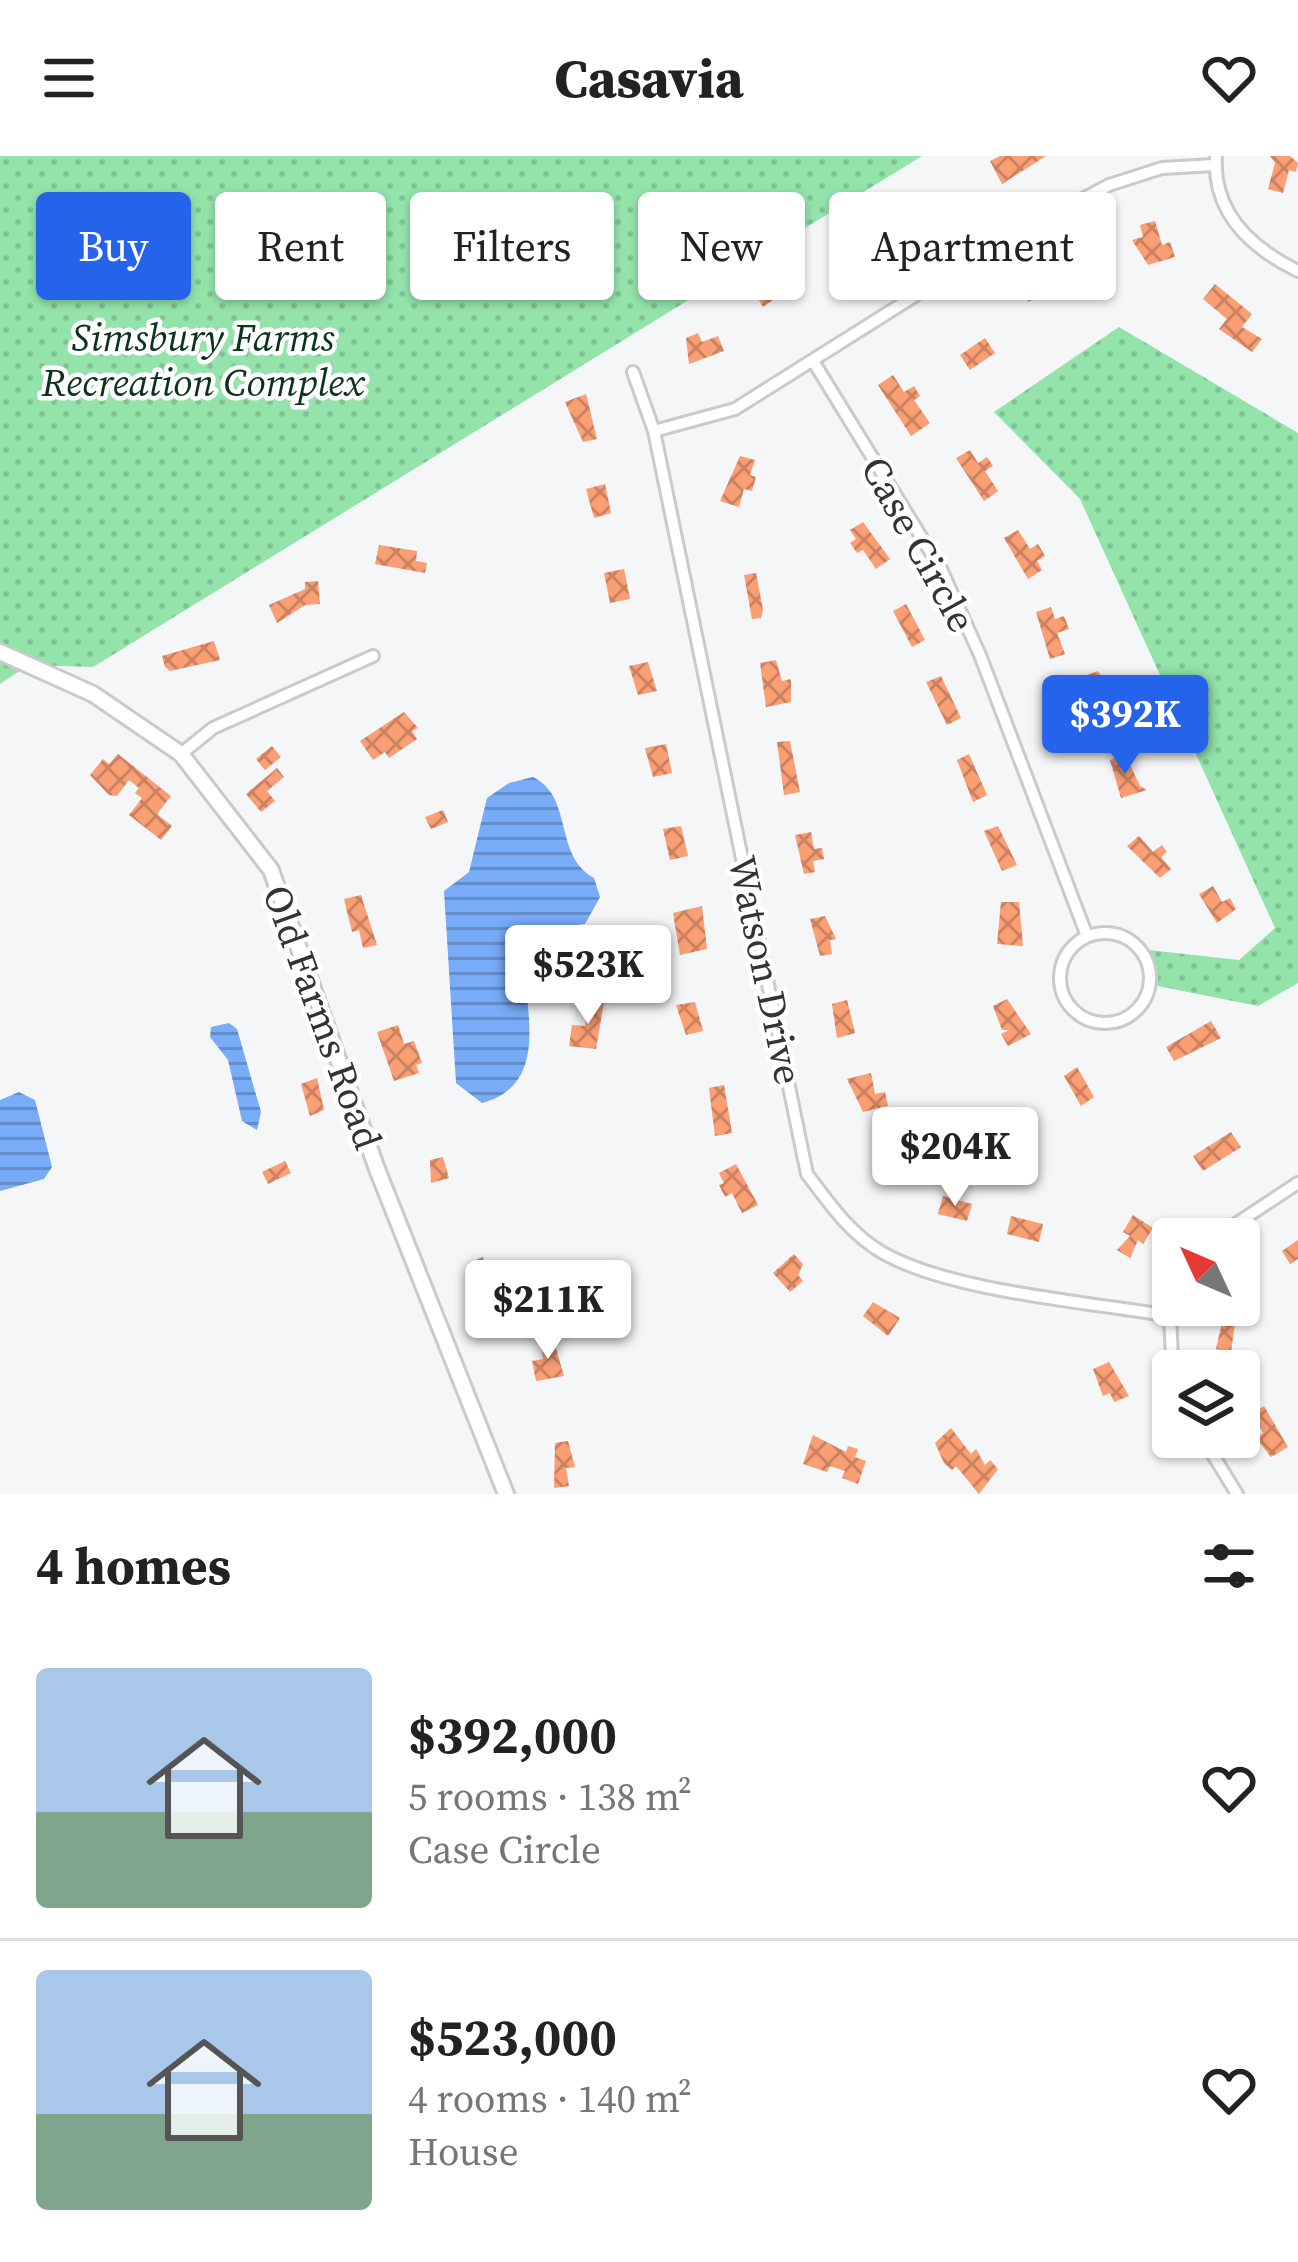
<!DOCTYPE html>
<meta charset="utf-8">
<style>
:root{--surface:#fff;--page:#f2f2f2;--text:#222;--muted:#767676;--line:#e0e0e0;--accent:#2563eb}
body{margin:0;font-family:"Source Serif 4",serif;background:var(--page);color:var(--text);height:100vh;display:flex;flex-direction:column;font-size:45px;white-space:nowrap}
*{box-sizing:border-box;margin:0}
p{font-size:39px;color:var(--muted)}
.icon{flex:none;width:66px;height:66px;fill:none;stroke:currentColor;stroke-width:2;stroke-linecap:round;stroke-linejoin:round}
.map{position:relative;height:1338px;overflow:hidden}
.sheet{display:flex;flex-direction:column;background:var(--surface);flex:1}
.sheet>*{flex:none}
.hud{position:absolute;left:36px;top:36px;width:1227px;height:108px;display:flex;gap:24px}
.needle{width:78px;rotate:314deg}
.controls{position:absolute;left:1152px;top:1062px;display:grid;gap:24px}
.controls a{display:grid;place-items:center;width:108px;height:108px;border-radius:12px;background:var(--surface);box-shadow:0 3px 9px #0004;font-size:60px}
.price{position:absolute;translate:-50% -102px;padding:0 27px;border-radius:12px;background:#fff;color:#222;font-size:39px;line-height:78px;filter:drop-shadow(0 3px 6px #0008)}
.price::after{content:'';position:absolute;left:50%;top:72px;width:36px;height:27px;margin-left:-18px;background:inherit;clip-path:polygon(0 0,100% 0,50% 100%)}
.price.selected{background:var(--accent);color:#fff}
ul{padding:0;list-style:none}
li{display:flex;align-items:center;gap:36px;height:300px;padding:0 36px}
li+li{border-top:3px solid var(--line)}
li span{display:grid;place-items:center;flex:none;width:336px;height:240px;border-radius:12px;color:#555}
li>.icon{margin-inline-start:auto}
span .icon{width:144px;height:144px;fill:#fffc;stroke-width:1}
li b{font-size:51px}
h2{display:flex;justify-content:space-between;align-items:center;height:144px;padding:0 36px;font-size:51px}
.tag{padding:0 42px;border-radius:12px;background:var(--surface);box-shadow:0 3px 9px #0004;font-size:42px;line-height:108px}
.tag.selected{background:var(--accent);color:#fff}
header{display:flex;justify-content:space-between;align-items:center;height:156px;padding:0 36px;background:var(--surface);font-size:54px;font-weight:800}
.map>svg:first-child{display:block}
.green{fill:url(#green-dots)}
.water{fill:url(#water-rules)}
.building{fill:url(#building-cross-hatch)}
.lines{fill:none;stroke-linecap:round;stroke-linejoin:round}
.minor-casing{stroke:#cacacc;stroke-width:16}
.tertiary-casing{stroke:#cacacc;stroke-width:20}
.minor{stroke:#fff;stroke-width:10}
.tertiary{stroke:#fff;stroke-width:14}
.labels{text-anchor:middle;stroke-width:9;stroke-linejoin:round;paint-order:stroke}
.park-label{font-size:39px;font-style:italic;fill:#0c331c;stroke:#fff}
.street-label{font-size:39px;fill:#333;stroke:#fff}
</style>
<header><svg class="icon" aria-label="menu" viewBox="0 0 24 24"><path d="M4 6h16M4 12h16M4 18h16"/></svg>Casavia<svg class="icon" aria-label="heart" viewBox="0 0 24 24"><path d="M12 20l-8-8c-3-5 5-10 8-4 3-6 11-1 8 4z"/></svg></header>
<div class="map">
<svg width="1298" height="1338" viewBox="0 0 1298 1338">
<defs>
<pattern id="green-dots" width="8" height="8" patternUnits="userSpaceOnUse" patternTransform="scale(3)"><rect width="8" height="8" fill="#93e3ab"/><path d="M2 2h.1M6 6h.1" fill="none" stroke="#7fc394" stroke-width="1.8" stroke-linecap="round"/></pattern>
<pattern id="water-rules" width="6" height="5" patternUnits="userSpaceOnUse" patternTransform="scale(3)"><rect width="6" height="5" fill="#78abf8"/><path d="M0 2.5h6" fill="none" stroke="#638cc9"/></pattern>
<pattern id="building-cross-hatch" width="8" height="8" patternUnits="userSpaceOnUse" patternTransform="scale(3)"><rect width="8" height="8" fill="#fa9e74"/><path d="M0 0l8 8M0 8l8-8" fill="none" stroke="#cb8160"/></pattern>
</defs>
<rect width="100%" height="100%" fill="#f5f6f7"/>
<g class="green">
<path d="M0,0H922L93,511L29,509L0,528Z"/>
<path d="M1119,171L1298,277V827L1258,850L1153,829L1155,811L1148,794L1239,804L1275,772L1080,343L994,256Z"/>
</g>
<g class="water">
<path d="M533,621C574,641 553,699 594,722L600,741L585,768L558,771L523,799C525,853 551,928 482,947L456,927L444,735L469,716L487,642L509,627Z"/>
<path d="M229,867L237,873L261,956L257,974L242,965L228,904L210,881L211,871Z"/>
<path d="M19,936L35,944L52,1011L44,1023L0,1035V944Z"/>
</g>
<g class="building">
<path d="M1000,0H1046L1002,28L990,5Z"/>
<path d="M1270,0H1290L1298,7L1296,16L1289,14L1283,37L1268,33L1275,7Z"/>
<path d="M946,48L950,62L912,79L906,61Z"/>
<path d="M1155,65L1162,89L1170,86L1175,101L1148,109L1132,84L1143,81L1140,69Z"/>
<path d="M854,73L872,102L857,111L852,103L842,109L834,95L850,86L845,79Z"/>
<path d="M782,120L791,132L763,151L755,138Z"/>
<path d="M1042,121L1049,135L1028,146L1021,134Z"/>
<path d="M1215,128L1252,158L1242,171L1262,183L1252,196L1219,173L1227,163L1203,143Z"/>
<path d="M698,177L702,186L718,180L724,195L689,208L686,182Z"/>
<path d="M985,182L995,197L970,214L960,199Z"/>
<path d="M893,219L904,236L914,230L920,240L914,244L930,267L911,280L878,229Z"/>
<path d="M586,238L597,283L583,286L565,246Z"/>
<path d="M970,294L978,307L987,301L993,310L985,315L998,335L984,345L956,302Z"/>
<path d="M740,300L755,304L750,319L756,321L752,335L744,333L739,351L720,345Z"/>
<path d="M605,328L611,357L594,362L586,333Z"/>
<path d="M863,366L890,403L876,413L863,394L857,397L850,387L856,383L850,374Z"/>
<path d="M1018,374L1030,393L1038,388L1045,400L1037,405L1042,414L1028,423L1004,382Z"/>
<path d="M379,389L417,395L416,405L427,407L425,417L375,408Z"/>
<path d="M624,413L630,443L610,447L604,417Z"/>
<path d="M756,417L763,454L761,462L752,463L744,419Z"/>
<path d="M318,425L320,448L305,449L277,467L269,449L305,433V426Z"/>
<path d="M906,448L925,484L912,491L893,455Z"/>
<path d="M1051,451L1055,463L1064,460L1069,473L1057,477L1065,498L1050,503L1036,456Z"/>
<path d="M214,485L220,504L170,515L165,511L162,500Z"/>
<path d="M776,504L782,525L791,523V546L766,551L760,507Z"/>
<path d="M648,506L657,535L638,539L629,510Z"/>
<path d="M1098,515L1114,543L1106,546L1111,561L1087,569L1082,553L1092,550L1082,521Z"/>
<path d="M941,520L961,562L947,569L926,526Z"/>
<path d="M404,556L418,572L412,575L417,583L389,602L385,596L373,604L360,585Z"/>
<path d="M790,585L800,636L784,639L777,586Z"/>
<path d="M666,588L672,617L653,621L645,592Z"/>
<path d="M272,590L281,601L265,614L256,603Z"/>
<path d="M118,598L171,640L157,658L172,670L161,684L129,659L142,642L135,637L139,632L129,624L117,640L109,639L90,619L103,603L109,608Z"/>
<path d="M969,598L987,639L973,646L957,604Z"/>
<path d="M1125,598L1140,630L1147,634L1121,642L1110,604Z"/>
<path d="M277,612L284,621L267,635L275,645L261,656L246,638Z"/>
<path d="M443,654L448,666L431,673L425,661Z"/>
<path d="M681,670L688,700L670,704L663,673Z"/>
<path d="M998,670L1017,709L1002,715L984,675Z"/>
<path d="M811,676L814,693L822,692L824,703L813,705L815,716L804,718L795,679Z"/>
<path d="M1139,680L1153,696L1162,689L1167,696L1161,701L1171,713L1160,722L1127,690Z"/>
<path d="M1213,730L1222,746L1230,742L1236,753L1217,767L1199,738Z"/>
<path d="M361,739L377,789L363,792L359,774L352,776L344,743Z"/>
<path d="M1001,746H1019L1023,790L997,788Z"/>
<path d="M702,750L707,793L680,799L673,757Z"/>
<path d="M825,760L836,783L830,784L832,798L820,800L810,763Z"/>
<path d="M1007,843L1031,878L1008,890L1001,878L1009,874H1002L993,850Z"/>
<path d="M587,844L604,846L596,893L569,890L572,869L585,870Z"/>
<path d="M847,844L855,877L837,882L832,848Z"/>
<path d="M695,846L703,875L686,879L676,849Z"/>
<path d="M1211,865L1221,882L1174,905L1166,891Z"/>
<path d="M398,869L404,888L414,885L422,907L416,909L419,917L394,925L377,876Z"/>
<path d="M1077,911L1094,941L1081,950L1064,920Z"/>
<path d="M871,917L875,938L885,936L888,950L863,956L847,923Z"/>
<path d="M317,922L324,954L310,960L301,928Z"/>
<path d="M724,929L732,977L715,980L709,932Z"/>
<path d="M1231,976L1241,991L1203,1015L1193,1000Z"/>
<path d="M897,986L914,996L905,1002L913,1015L901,1024L885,993Z"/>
<path d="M443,1001L449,1022L431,1027L430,1004Z"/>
<path d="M285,1005L291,1017L268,1028L262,1016Z"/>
<path d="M736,1008L758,1049L742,1057L732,1037L725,1041L719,1029L724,1027L719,1017Z"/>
<path d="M943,1040L972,1048L967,1065L938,1058Z"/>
<path d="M1133,1059L1153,1072L1143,1088L1138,1084L1130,1102L1117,1094L1130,1080L1123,1076Z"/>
<path d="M1011,1060L1043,1068L1039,1086L1007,1078Z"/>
<path d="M1298,1084V1103L1290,1108L1282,1095Z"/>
<path d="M794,1098L803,1108L798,1119L803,1125L790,1136L773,1117Z"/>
<path d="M483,1101L491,1124L475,1130L468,1107Z"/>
<path d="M873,1146L900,1162L888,1180L863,1160Z"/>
<path d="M1224,1158L1236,1160L1231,1196L1216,1193Z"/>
<path d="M553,1182L564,1220L536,1225L532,1205L543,1203L540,1184Z"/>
<path d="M1109,1206L1129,1240L1114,1246L1110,1237L1103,1240L1093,1213Z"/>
<path d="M1264,1250L1288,1291L1271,1301L1256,1282L1263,1277L1252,1258Z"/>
<path d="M951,1272L971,1298L976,1293L985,1309L990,1304L998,1313L979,1338L956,1310L952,1314L944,1307L935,1287Z"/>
<path d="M813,1279L846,1296L848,1290L858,1293L855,1301L866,1305L858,1328L842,1322L845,1315L830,1310L827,1316L803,1308Z"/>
<path d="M568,1285L575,1311L566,1312L569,1330L554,1332L555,1287Z"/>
</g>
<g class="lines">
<g class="minor-casing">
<g id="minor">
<path d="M1216,0C1212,57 1251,92 1298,115"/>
<path d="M813,205L941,413L980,499L1087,780"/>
<path d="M633,216L654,275L807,1018C829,1047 850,1078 883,1097C952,1136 1089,1146 1170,1160"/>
<path d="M654,275L735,253L994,90L1109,29L1162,12L1215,9"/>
<path d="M181,598L213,572L373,500"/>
<circle cx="1105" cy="822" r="45"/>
<path d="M1213,1083L1298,1027"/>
<path d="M1173,1223L1170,1160L1174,1149"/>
<path d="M1202,1281L1237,1338"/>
</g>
</g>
<g class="tertiary-casing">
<path id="tertiary" d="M0,496L93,538L181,598L271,714L377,1013L506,1338"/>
</g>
<use href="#minor" class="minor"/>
<use href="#tertiary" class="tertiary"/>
</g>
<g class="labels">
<g class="park-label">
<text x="203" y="195">Simsbury Farms<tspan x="203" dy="45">Recreation Complex</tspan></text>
</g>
<g class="street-label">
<text transform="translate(919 388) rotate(61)" y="14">Case Circle</text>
<text transform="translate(766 814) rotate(78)" y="14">Watson Drive</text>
<text transform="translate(323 861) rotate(70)" y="14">Old Farms Road</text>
</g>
</g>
</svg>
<div class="controls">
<a><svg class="needle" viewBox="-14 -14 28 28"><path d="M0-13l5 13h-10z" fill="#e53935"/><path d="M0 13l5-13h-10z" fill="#767676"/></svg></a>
<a><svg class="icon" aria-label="layers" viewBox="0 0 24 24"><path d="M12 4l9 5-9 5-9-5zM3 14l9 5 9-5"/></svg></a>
</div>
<b class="price selected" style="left:1125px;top:621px">$392K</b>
<b class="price" style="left:588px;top:871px">$523K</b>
<b class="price" style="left:955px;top:1053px">$204K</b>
<b class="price" style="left:548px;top:1206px">$211K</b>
<div class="hud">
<a class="tag selected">Buy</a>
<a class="tag">Rent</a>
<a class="tag">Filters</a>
<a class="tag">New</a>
<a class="tag">Apartment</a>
</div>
</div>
<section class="sheet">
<h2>4 homes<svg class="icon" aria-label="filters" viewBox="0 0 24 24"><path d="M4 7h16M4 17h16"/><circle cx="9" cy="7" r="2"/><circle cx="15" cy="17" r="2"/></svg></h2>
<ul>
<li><span style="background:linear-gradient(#a9c7e8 60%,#7fa58c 0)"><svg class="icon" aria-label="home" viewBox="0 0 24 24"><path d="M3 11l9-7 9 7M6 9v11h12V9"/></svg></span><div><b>$392,000</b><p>5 rooms · 138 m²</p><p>Case Circle</p></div><svg class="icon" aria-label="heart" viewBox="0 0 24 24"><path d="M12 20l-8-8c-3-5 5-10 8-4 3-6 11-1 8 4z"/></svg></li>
<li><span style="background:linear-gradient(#a9c7e8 60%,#7fa58c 0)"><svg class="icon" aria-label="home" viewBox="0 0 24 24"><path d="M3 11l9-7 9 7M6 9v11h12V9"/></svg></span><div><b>$523,000</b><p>4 rooms · 140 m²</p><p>House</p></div><svg class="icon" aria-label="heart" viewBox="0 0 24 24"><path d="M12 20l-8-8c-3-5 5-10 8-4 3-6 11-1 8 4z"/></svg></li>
</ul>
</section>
